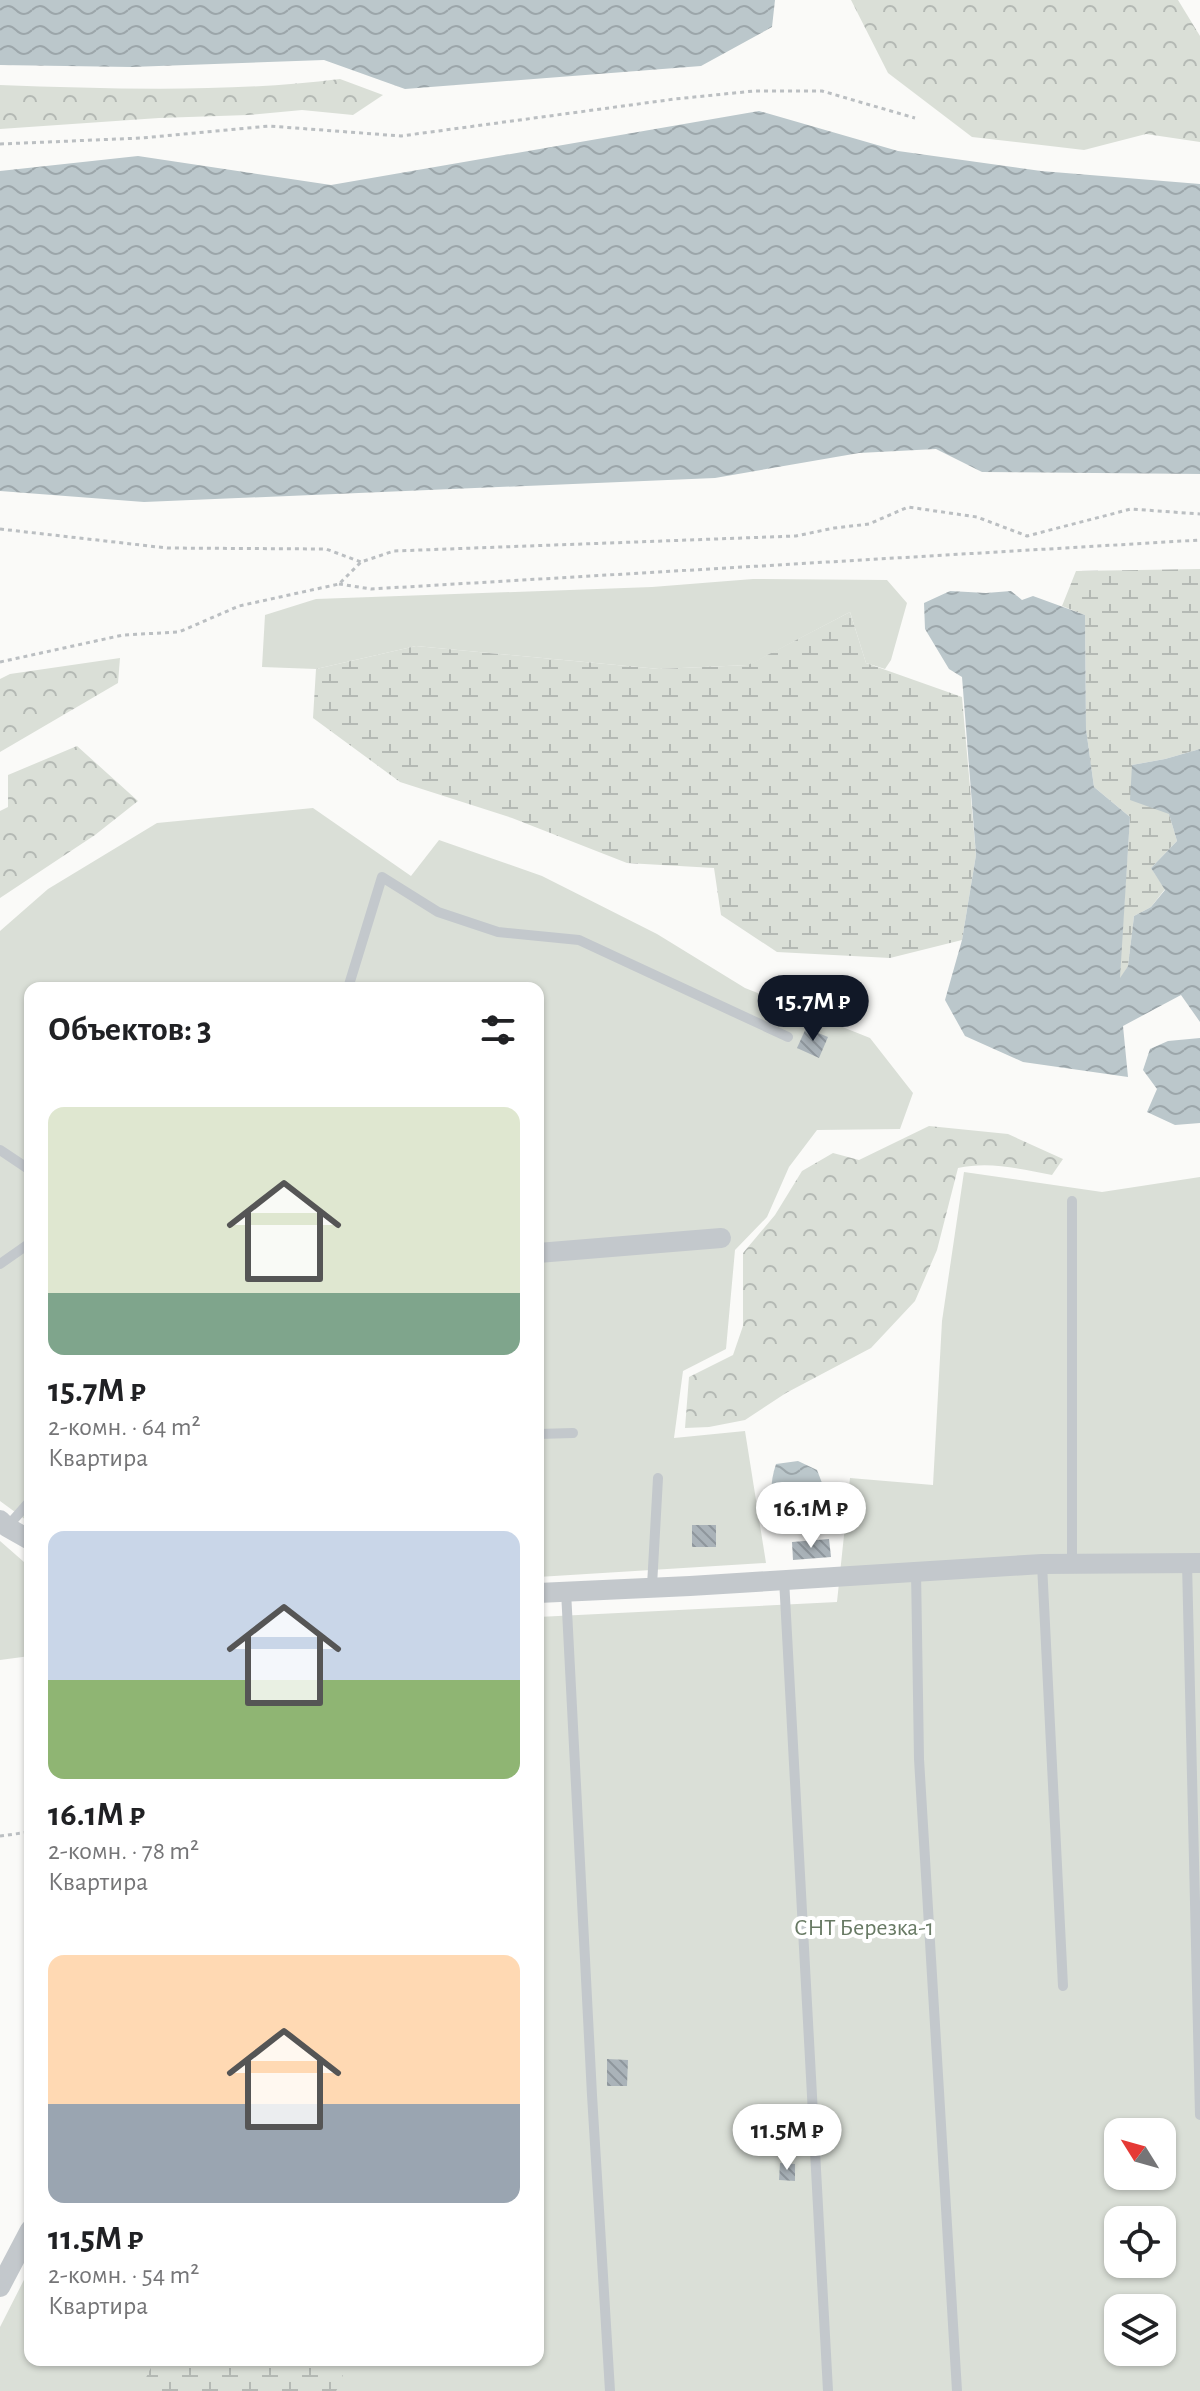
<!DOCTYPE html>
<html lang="ru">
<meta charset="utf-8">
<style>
:root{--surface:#fff;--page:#f6f6f6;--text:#202124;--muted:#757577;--accent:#111827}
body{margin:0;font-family:"Alegreya Sans",sans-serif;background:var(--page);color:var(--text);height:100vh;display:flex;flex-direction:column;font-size:30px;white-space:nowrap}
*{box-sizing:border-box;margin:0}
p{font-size:26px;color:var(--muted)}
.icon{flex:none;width:44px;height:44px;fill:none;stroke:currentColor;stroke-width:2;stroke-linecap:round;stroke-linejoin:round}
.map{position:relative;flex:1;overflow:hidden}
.sheet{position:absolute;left:24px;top:982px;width:520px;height:1384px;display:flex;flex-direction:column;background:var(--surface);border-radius:16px;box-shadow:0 2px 6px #0004}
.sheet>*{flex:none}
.needle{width:52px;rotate:307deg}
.tools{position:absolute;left:1104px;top:2118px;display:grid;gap:16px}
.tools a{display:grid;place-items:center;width:72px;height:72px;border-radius:16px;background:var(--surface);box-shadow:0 2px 6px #0004;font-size:40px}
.price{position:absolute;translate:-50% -68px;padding:0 18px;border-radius:28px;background:#fff;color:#222;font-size:26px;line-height:52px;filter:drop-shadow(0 2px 4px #0008)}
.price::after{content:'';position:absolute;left:50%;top:48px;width:24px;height:18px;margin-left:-12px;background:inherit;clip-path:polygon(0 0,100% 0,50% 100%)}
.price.current{background:var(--accent);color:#fff}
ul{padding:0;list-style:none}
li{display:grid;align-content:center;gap:16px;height:424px;padding:0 24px}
li span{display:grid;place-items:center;height:248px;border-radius:16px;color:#555}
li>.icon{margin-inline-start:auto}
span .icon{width:144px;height:144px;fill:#fffc;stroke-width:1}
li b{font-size:34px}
h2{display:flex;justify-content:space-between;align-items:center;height:96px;padding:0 24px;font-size:34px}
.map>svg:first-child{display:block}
.green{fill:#dadfd7;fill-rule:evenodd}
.forest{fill:url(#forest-crowns)}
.wetland{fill:url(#wetland-marsh)}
.water{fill:url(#water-waves)}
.building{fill:url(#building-back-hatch)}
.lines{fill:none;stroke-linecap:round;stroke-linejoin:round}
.path{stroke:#bbbfc2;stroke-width:3;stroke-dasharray:4 4;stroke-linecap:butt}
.service{stroke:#c3c8cc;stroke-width:10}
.minor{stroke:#c3c8cc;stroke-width:20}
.labels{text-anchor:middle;stroke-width:8;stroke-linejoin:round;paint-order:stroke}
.park-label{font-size:24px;fill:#687a64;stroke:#fff}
</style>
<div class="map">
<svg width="1200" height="2391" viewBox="0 0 1200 2391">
<defs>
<pattern id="forest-crowns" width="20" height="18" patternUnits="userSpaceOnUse" patternTransform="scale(2)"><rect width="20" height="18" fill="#dadfd7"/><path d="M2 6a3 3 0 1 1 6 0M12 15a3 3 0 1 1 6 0" fill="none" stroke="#b4b9b4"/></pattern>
<pattern id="wetland-marsh" width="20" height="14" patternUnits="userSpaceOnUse" patternTransform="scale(2)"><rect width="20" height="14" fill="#dadfd7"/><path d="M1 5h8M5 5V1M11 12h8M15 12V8" fill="none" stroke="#b4b9b4"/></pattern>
<pattern id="water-waves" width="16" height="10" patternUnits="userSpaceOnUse" patternTransform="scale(2)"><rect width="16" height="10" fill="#bbc7cb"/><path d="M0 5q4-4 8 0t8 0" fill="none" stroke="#9ca6aa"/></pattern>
<pattern id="building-back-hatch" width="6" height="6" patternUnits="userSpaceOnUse" patternTransform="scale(2)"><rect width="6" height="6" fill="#aab3b9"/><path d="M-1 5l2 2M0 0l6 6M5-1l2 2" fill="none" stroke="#8e969c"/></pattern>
</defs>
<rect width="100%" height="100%" fill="#fafaf8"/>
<g class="green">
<path d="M753,579L887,580L907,603L891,660L885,669L866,663L850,612L749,665L659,669L416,646L316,669L262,667L265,615L316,599L652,587Z"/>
<path d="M313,808L411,876L439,840L542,876L657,934L745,988L870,1038L913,1093L900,1129L817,1130L789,1167L767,1217L735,1250L726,1349L683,1371L674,1438L745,1431L766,1563L538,1577V988H30V1523L0,1501V931L48,889L157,823Z"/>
<path d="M964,1172L1102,1192L1200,1177V2391H0V2327L30,2268V2360H538V1617L837,1602L850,1478L933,1485L942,1321ZM1118,2132H1162V2176H1118ZM1118,2220H1162V2264H1118ZM1118,2308H1162V2352H1118Z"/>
<path d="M0,1541L24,1562L30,1564V1656L0,1660Z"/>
</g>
<g class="forest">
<path d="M851,0H1178L1200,36V142L1146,134L1084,150L972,137L888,73Z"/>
<path d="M340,79L383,95L353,115L302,110L248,115L159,118L0,129V85C113,89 227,93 340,79Z"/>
<path d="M120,658L118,683L0,752V679L10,674Z"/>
<path d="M77,746L138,801L95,835L0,898V811L8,807V775Z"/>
<path d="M929,1126L1008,1134L1063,1159L1052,1175C1021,1169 990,1161 958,1168L937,1250L915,1301L871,1348L786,1393L745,1420L709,1427L685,1428L689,1377L733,1355L743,1326V1253L775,1215L802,1171L833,1153L859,1160Z"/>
</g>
<g class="wetland">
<path d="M1200,569V749L1165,759L1132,765L1169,814L1177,841L1151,868L1165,889L1151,907L1134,916L1128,966L1119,981L1130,817L1094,787L1086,729L1085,615L1062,606L1076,571Z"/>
<path d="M850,612L866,663L962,697L976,855L962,940L890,958L777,952L721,915L714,868L627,863L512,818L400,782L313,718L316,669L416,646L659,669L748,665Z"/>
<path d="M155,2360H347L340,2385L336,2391H139Z"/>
</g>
<g class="water">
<path d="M0,0H775L772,27L701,66L405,89L324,60L131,67L0,65Z"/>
<path d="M759,111L898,151L1041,171L1200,184V474L982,472L936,449L859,453L715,478L144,502L0,491V171L138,156L331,185Z"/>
<path d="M950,591L986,593L1011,591L1022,600L1033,596L1085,615L1086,729L1094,787L1130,817L1120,978L1128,966L1134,916L1151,907L1165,890L1151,868L1177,841L1169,814L1130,800L1132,765L1165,759L1200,749V1022L1181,995L1123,1026L1128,1077L1023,1062L965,1036L945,1000L962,940L976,855L962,677L949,669L925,629L924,603Z"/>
<path d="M1200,1038V1123L1175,1125L1147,1112L1157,1089L1143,1070L1150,1049L1168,1041Z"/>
<path d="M798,1461L817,1470L824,1488L823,1523C805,1536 796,1534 777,1525C770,1504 769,1485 776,1464Z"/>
</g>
<g class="building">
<path d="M806,1028L828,1037L819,1058L797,1048Z"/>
<rect x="692" y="1525" width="24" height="22"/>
<path d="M829,1539L831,1557L793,1560L792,1542Z"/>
<path d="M607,2059L628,2060L627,2086H607Z"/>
<path d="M780,2163L795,2164V2181L779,2180Z"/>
</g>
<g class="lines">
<g class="path">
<path d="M0,144L142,138L269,126L401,136L675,99L754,91H822L915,118"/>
<path d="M0,529L167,548L326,549L361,562"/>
<path d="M339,584L371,589L1200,540"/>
<path d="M0,662L123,635L179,632L239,606L339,584L361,562L394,551L796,536L834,528L869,524L908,507L977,517L1027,536L1131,509L1200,514"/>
<path d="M0,1836L30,1832"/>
</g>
<g class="service">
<path d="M348,988L382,877L438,912L498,932L579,940L788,1037"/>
<path d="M0,1150L30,1170"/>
<path d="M1072,1201V1563"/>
<path d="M0,1264L30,1243"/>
<path d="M538,1434L573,1433"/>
<path d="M7,1527L30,1501"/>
<path d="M1187,1563L1200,2115"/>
<path d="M1042,1564L1063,1986"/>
<path d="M916,1570L919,1759L957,2391"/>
<path d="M784,1579L828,2391"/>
<path d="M652,1586L658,1478"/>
<path d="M566,1591L592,2095L610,2391"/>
</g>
<g class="minor">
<path d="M538,1253L721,1238"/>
<path d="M0,1520L7,1527L30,1540"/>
<path d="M538,1593L690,1586L1042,1564L1200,1563"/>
<path d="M0,2287L30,2230"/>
</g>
</g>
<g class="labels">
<g class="park-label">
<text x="864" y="1935">СНТ Березка-1</text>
</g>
</g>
</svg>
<div class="tools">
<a><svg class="needle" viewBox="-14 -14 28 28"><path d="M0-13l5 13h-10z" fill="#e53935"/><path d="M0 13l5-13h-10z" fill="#757577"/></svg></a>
<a><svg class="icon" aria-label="locate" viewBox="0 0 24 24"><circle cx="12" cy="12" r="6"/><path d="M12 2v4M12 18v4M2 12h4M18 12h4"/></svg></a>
<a><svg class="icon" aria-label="layers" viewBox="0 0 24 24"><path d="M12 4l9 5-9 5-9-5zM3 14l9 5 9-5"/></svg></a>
</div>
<b class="price current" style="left:813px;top:1043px">15.7M ₽</b>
<b class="price" style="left:811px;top:1550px">16.1M ₽</b>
<b class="price" style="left:787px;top:2172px">11.5M ₽</b>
<section class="sheet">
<h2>Объектов: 3<svg class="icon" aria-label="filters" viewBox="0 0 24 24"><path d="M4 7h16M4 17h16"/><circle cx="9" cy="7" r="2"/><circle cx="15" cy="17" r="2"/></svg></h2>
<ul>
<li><span style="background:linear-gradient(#dfe7d0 75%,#7fa58c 0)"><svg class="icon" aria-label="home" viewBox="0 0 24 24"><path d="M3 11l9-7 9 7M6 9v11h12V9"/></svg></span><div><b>15.7M ₽</b><p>2-комн. · 64 m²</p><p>Квартира</p></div></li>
<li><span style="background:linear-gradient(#c9d6e8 60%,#8fb573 0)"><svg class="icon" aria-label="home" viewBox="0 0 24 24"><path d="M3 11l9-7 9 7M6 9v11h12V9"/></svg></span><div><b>16.1M ₽</b><p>2-комн. · 78 m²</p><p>Квартира</p></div></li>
<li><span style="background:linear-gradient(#ffd9b3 60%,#9aa5b1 0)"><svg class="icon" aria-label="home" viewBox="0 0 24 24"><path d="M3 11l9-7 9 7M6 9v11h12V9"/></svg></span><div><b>11.5M ₽</b><p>2-комн. · 54 m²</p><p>Квартира</p></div></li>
</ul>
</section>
</div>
